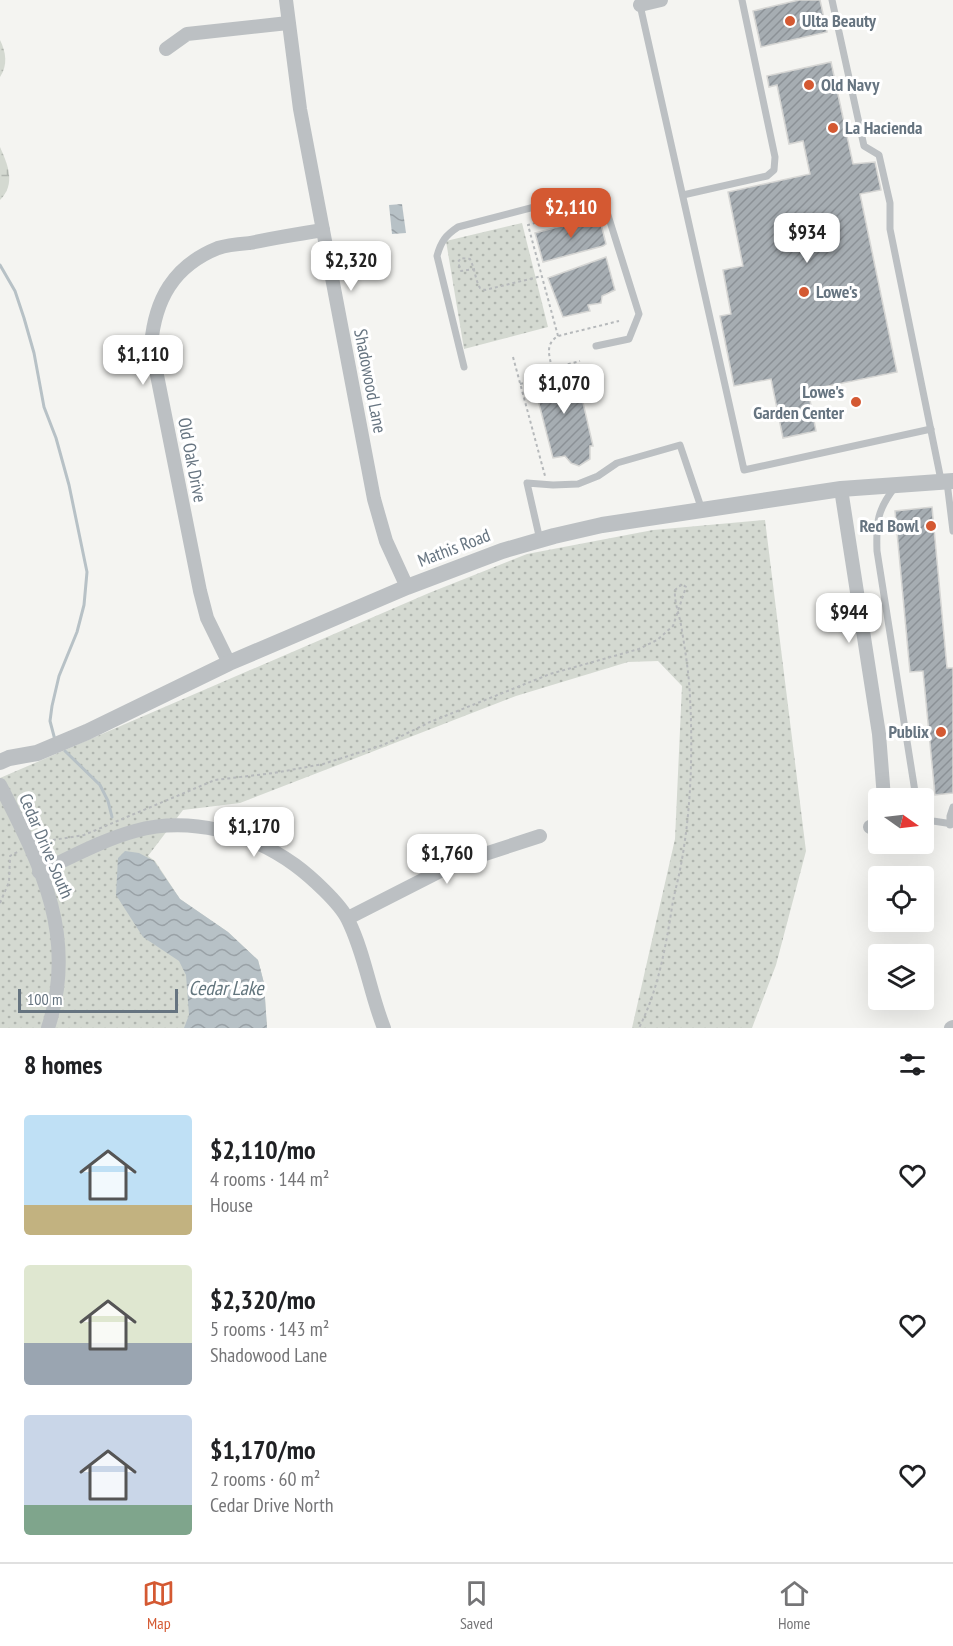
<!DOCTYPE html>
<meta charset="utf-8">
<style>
:root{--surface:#fff;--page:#f6f6f6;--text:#202124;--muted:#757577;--line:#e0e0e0;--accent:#d45932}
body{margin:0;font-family:"PT Sans Narrow",sans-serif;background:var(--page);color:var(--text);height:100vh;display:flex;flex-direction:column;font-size:22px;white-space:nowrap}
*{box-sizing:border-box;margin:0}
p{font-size:20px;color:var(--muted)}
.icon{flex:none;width:33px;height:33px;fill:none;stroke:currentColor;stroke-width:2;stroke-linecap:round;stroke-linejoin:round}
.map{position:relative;height:1028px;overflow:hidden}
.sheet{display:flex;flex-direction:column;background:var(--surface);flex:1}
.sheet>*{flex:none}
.needle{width:39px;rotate:104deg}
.controls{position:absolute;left:868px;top:788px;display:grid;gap:12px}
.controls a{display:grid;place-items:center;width:66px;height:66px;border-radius:6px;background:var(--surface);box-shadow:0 6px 24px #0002;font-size:30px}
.scale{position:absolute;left:18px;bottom:15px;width:160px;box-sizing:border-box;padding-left:6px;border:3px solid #667480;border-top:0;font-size:16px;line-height:21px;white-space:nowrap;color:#667480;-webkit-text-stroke:4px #fff;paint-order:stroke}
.price{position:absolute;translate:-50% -51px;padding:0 14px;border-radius:12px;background:#fff;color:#222;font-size:20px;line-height:39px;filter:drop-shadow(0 2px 3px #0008)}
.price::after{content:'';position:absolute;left:50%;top:36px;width:18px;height:14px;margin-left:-9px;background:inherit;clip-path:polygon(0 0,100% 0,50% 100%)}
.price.current{background:var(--accent);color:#fff}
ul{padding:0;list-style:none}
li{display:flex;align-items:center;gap:18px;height:150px;padding:0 24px}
li span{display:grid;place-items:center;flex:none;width:168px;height:120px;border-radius:6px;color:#555}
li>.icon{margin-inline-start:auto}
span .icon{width:72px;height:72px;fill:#fffc;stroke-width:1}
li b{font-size:26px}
h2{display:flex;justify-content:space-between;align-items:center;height:72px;padding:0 24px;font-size:26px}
.tab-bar{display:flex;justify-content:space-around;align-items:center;height:84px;border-top:2px solid var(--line);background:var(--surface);font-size:16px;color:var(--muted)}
.tab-bar a{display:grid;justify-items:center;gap:3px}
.tab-bar .current{color:var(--accent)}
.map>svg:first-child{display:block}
.grass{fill:url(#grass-dots)}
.wetland{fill:url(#wetland-marsh)}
.water{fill:url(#water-waves)}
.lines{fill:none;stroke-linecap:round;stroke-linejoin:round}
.stream{stroke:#b7c1c6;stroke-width:3}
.building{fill:url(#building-hatch);stroke:#d6d6d4;stroke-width:1.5}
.path{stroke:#b6b9bb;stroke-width:2;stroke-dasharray:3 3;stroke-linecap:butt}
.service{stroke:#bcc0c3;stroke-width:7}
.minor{stroke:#bcc0c3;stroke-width:14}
.tertiary{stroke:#bcc0c3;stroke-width:16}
.poi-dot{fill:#d45932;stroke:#fff;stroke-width:2}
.labels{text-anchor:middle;stroke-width:6;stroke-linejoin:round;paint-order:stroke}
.poi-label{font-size:18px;font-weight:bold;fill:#667480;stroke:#fff;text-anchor:start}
.street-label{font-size:18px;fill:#667480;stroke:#fff}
.water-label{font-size:20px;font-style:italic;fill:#62757d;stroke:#fff}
</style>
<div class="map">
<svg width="953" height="1028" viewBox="0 0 953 1028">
<defs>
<pattern id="grass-dots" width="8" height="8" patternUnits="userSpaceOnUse" patternTransform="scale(1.5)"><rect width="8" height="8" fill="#d4d9d1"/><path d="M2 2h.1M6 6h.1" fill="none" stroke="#b0b5af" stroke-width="1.8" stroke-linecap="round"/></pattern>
<pattern id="wetland-marsh" width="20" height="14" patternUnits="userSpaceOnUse" patternTransform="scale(1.5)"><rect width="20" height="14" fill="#d4d9d1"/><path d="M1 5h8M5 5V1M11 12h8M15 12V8" fill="none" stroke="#b0b5af"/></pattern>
<pattern id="water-waves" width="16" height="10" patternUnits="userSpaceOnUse" patternTransform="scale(1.5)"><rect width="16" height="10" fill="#b7c1c6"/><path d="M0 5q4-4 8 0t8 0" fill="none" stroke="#99a1a6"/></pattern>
<pattern id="building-hatch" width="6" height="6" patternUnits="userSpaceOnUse" patternTransform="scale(1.5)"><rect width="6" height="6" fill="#a6adb2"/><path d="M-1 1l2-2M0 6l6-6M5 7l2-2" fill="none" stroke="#8b9196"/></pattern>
</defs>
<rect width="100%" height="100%" fill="#f4f4f1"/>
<g class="grass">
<path d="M522,223L548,327L464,349L446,241Z"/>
<path d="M765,520L806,851L776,965L752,1028H632L675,839L682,686L658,661L628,662L516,696L240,803L183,810L148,856L155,861L180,899L228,932L258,960L264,983L267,1028H0V778L429,593L527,554L653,530Z"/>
</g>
<g class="wetland">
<path d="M0,40C6,52 8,65 0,77Z"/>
<path d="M0,147C8,165 16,184 0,200Z"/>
</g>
<g class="water">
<path d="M402,204L406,233L392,234L389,205Z"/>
<path d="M125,851L139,853L154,861L180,899L228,932L258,960L264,983L267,1028H184L189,1015L186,975L179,961L143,937L116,895L118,858Z"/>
</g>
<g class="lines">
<g class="stream">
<path d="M0,265L15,291L24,318L34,353L44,407L56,438L69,485L87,572L84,605L77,632L59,676L52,706L50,721L55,740"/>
<path d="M65,751L100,785L108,801L112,817"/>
</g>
</g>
<g class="building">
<path d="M799,0H820L827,32L761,47L753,11Z"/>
<path d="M831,62L853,164L875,162L881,190L860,194L897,372L808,390L816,431L783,438L771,379L734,386L720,316L731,314L723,270L743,266L728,192L810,174L803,141L789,144L777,85L769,87L767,76Z"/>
<path d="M599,216L606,244L603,246L543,262L535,233Z"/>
<path d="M606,257L615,290L602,296L601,303L588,305L590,311L563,317L548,278Z"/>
<path d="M572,367L575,375L581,373L584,383L579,385L593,446H590V459L579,466L571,463L565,456L553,458L537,396L534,397L532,389L537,387L535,377Z"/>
<path d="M932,507L947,668H953V793L935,795L923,671L910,672L895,511Z"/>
</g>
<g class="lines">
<g class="path">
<path d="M475,269L461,271L458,262L461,258L470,259C475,269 475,279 480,288L485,290L542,276"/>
<path d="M558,336L528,225L574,212L576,221"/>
<path d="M513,357L545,476"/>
<path d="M552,368C549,355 545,344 558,336L619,321"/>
<path d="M520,384L533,381L530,374L580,361"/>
<path d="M41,842L84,835L215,780L274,773L323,764L383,745L430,722L550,674L639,649L657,640L673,626L686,587L682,584L675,590C674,602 679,613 681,625C685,649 689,673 690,697C693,754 691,814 680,870C678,880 675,891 673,901C666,945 659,988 639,1028"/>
<path d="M0,903L9,882L10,856L19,851"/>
</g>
<g class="service">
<path d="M832,0L864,146L879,155L890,203V229L941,480"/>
<path d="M640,5L744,470L931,429"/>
<path d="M683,195L767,176L774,170L775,157L742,0"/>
<path d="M464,367L437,256C441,241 446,235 458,227L584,194C597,196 601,201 607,212L639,314L629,339L596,346"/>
<path d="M947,482L953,531"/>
<path d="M895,487C877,510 876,523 877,551L916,798"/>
<path d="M540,540L527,483L553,485L578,484L598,476L617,463L680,445L702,510"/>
<path d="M924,816L933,821L953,824"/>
<path d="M950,825V816L953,807"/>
</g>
<g class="minor">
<path d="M286,0L300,109L374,499L386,541L407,587"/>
<path d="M640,5L661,0"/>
<path d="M166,49L187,34L288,23"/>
<path d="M841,489L879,734L884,798"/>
<path d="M229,663L207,618L200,591L151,345C155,300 173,266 218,248C227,245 239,244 250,243C274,238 298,234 323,230"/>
<path d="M0,785C41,866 78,936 48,1028"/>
<path d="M870,827L879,823"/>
<path d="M39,872C70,858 102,840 135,831C189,816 250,832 295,865C310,876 340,903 348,920C365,954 370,993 384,1028"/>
<path d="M348,918L454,864L540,836"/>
<path d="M951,1028L953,1027"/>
</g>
<path class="tertiary" d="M0,762L9,758L37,753L87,732L229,663L407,587L502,551L554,536L602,525L841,489L953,481"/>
</g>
<g class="poi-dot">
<circle cx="790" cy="21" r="6"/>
<circle cx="809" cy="85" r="6"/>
<circle cx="833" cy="128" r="6"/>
<circle cx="804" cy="292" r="6"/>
<circle cx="856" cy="402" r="6"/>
<circle cx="931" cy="526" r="6"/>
<circle cx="941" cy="732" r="6"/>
</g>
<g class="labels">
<g class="poi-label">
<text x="802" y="27">Ulta Beauty</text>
<text x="821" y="91">Old Navy</text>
<text x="845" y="134">La Hacienda</text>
<text x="816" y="298">Lowe's</text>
<text x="844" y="398" text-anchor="end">Lowe's<tspan x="844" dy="21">Garden Center</tspan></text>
<text x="919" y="532" text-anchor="end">Red Bowl</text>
<text x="929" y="738" text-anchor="end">Publix</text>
</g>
<g class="street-label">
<text transform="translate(370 381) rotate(79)" y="6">Shadowood Lane</text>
<text transform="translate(192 460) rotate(79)" y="6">Old Oak Drive</text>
<text transform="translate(454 548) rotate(-21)" y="6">Mathis Road</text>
<text transform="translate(46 846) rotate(67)" y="6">Cedar Drive South</text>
</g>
<g class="water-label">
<text x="226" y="995">Cedar Lake</text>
</g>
</g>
</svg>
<div class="controls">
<a><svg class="needle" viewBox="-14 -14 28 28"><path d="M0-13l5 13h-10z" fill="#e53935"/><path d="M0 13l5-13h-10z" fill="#757577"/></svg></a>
<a><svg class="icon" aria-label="locate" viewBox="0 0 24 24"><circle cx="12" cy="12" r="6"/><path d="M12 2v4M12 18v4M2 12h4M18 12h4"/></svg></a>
<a><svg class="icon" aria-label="layers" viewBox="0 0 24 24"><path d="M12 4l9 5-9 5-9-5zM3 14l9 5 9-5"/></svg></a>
</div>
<div class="scale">100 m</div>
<b class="price current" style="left:571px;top:239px">$2,110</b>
<b class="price" style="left:807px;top:264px">$934</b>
<b class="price" style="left:351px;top:292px">$2,320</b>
<b class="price" style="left:143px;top:386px">$1,110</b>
<b class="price" style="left:564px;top:415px">$1,070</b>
<b class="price" style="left:849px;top:644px">$944</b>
<b class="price" style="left:254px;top:858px">$1,170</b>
<b class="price" style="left:447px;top:885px">$1,760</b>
</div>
<section class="sheet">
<h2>8 homes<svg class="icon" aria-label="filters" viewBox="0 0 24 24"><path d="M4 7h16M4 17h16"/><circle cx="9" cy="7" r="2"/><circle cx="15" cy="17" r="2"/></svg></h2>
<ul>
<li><span style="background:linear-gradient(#bfe0f5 75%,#c2b280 0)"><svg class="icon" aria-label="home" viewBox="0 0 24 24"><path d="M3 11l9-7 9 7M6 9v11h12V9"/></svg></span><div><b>$2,110/mo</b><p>4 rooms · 144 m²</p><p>House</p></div><svg class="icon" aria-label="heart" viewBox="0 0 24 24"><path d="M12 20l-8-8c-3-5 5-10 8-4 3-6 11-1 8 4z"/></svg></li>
<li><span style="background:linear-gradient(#dfe7d0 65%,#9aa5b1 0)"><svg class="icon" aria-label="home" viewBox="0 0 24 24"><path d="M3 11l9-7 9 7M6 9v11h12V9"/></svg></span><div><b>$2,320/mo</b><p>5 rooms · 143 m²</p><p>Shadowood Lane</p></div><svg class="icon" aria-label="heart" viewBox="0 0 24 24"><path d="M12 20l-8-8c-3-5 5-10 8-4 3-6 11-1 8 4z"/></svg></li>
<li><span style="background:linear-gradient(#c9d6e8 75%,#7fa58c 0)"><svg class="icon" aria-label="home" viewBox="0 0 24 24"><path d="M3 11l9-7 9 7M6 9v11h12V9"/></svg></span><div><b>$1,170/mo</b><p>2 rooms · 60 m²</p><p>Cedar Drive North</p></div><svg class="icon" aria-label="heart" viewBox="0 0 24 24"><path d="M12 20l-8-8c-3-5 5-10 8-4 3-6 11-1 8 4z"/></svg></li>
</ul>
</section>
<nav class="tab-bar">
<a class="current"><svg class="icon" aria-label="map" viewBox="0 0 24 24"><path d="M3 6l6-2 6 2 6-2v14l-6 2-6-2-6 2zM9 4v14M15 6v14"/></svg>Map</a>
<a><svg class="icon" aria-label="saved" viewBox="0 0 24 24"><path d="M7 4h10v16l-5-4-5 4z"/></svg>Saved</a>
<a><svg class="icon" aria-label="home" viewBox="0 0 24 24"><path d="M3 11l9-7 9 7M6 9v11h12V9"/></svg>Home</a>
</nav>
